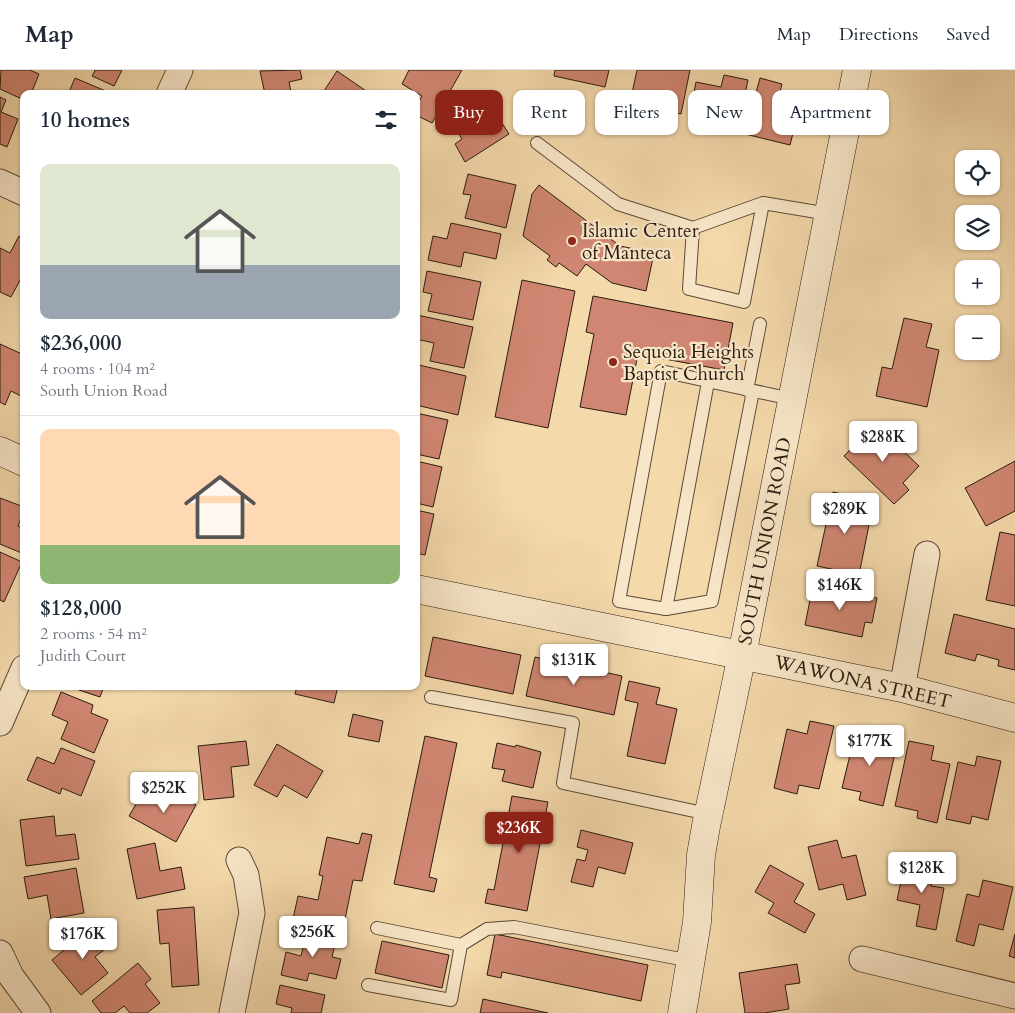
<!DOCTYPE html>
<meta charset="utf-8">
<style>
:root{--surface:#fff;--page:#f6f6f7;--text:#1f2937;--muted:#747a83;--line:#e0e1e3;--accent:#8f2418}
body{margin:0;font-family:Cardo,serif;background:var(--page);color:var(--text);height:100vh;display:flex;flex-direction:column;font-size:19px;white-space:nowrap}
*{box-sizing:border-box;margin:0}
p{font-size:16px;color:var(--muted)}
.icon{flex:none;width:28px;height:28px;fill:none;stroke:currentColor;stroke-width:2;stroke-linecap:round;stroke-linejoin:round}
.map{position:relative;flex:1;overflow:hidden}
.details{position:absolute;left:20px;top:20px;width:400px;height:600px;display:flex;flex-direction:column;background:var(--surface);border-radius:10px;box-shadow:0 1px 4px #0004}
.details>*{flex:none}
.hud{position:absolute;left:435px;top:20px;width:475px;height:45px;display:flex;gap:10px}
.buttons{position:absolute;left:955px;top:80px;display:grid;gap:10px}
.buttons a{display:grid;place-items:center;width:45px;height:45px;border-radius:10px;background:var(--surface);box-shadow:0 1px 4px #0004;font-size:25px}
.price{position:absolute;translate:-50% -42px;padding:0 11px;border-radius:5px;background:#fff;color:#222;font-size:16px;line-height:32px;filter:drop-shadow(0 1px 2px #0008)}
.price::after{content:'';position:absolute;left:50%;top:30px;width:15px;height:11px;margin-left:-8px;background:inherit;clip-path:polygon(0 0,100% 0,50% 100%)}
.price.active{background:var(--accent);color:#fff}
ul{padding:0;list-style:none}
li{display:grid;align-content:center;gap:10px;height:265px;padding:0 20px}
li+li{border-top:1px solid var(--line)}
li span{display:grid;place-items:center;height:155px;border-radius:10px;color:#555}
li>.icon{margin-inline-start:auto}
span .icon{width:90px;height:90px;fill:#fffc;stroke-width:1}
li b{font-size:21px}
h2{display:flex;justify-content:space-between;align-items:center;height:60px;padding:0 20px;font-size:21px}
.tag{padding:0 18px;border-radius:10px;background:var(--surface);box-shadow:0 1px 4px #0004;font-size:18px;line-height:45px}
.tag.active{background:var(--accent);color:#fff}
header{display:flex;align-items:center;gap:30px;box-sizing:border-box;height:70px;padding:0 25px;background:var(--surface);border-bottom:1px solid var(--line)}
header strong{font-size:24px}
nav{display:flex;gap:28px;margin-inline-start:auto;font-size:18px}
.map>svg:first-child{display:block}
.building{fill:#d08672;stroke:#291b10}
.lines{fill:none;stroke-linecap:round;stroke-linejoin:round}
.lane-casing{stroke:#5c4a37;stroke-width:14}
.street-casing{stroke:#5c4a37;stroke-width:27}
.secondary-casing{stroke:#291b10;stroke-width:29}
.lane{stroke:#f8e6c8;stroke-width:12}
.street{stroke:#f8e6c8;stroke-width:25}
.secondary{stroke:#f8e6c8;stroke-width:28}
.poi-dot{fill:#8f2418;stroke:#f8e6c8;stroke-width:2}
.labels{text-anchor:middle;stroke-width:4.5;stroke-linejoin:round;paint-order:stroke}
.poi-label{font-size:19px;fill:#291b10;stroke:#f8e6c8;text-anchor:start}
.street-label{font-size:19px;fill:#291b10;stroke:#f8e6c8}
</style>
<header>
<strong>Map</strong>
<nav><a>Map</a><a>Directions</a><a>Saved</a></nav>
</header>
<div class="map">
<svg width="1015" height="943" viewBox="0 0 1015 943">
<rect width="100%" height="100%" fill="#f4d9ab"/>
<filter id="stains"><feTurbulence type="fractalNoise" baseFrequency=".004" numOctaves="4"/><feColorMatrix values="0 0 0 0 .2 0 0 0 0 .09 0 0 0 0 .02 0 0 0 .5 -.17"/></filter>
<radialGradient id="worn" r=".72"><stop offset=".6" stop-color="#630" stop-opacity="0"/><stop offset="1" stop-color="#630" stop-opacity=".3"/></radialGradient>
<g class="building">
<path d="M1,0H30L39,4L31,24H24V30L0,19Z"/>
<path d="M94,0H122L114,16L92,6L95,1Z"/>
<path d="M300,0L302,9L289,12L291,22L283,24H265L260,1Z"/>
<path d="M409,0H462L432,53L416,45V36L422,26L402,14Z"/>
<path d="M555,0H609L605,17L554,6Z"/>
<path d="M637,0H690L681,44L667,41L665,50L628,42Z"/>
<path d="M337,1L369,23V24H322Z"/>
<path d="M724,5L748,10L738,56L703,49L704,45L690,42L696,12L721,17Z"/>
<path d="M75,8L108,22V24H68Z"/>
<path d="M760,8L782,14L778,30L800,36L790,75L745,64Z"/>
<path d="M485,26L509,64L465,92L455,74L462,69L449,48Z"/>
<path d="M0,27L6,30L1,42L18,49L7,77L0,74Z"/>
<path d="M468,104L516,115L506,158L465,148L471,125L463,124Z"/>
<path d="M539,115L620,176L654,183L646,221L612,213L586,194L577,206L559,193L556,197L547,190L550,186L523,166L532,124Z"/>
<path d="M451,153L501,164L496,189L464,182L461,197L428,190L433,166L447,169Z"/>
<path d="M19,166L24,169V203L11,227L0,222V178L10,183Z"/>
<path d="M427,201L481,212L473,250L428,241L432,224L423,222Z"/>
<path d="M522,210L575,221L548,358L495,347Z"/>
<path d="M593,226L733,253L724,300L638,284L626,345L580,337L594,264L586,262Z"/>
<path d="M417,245L473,257L464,298L430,291L434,273L416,269Z"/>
<path d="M904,248L932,254L926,277L939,280L927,337L876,326L882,297L892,299Z"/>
<path d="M0,274L24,285V320L21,326L11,321L5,335L0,332Z"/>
<path d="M419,295L466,306L458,345L416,335V309Z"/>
<path d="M416,343L448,350L439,389L416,384Z"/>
<path d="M875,354L919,396L903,413L909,420L894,434L844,386Z"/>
<path d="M416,391L442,397L433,437L416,433Z"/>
<path d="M1015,391V441L986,456L965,418Z"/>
<path d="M833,422L855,427L854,431L873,435L859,505L817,496Z"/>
<path d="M0,428L24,437V441L18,456L24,459V484L0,474Z"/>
<path d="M416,440L434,444L425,485L416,483Z"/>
<path d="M1000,462L1015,465V536L986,530Z"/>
<path d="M0,482L22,492L4,532L0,530Z"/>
<path d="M813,515L877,528L872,553L865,552L862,567L805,555Z"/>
<path d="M954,544L1015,559V600L998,596L999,590L977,584L975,591L945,583Z"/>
<path d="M433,567L521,585L513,624L425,606Z"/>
<path d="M535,587L622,606L614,645L526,626Z"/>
<path d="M629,611L660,618L656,634L677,639L665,694L627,686L638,633L625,630Z"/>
<path d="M67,616H104L100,627Z"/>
<path d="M297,616H338L334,633L295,624Z"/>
<path d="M61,622L93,635L91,643L108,650L94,683L61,669L68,652L52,645Z"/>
<path d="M353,644L383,651L379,672L348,666Z"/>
<path d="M810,651L834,656L819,719L799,715L797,724L774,718L787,659L807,664Z"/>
<path d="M856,660L898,670L883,736L859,730L861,722L842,718Z"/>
<path d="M425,666L457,673L429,807L437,809L434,822L394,814Z"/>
<path d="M246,671L249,695L231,697L234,727L204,730L198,676Z"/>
<path d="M909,671L934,676L931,690L950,694L937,753L917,748L918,741L895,736Z"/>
<path d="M497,673L515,677L516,675L541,682L533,718L502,711L505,700L492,698Z"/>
<path d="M277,674L323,701L307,728L284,715L277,727L254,715Z"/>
<path d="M61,678L95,691L81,726L62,718L60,724L27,710L37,687L54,694Z"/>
<path d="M977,686L1001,691L988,750L972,746L970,754L946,749L958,692L975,696Z"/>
<path d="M169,720L196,735L176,772L129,746L142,724L161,735Z"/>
<path d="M512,726L548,732L527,841L485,833L488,819L494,820Z"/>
<path d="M54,746L56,766L75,764L79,789L26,796L20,750Z"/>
<path d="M581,760L633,773L625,804L598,797L593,817L571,812L577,789L585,791L588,780L577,777Z"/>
<path d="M362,763L372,765L362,811L353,810L343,859L293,849L298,826L318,830L323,806L319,805L327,767L359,774Z"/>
<path d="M837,770L842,788L856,785L866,825L847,830L843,814L819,820L808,777Z"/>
<path d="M155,773L160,801L181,797L185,819L137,829L127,779Z"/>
<path d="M905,792L935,798L931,816L944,818L936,860L916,856L920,835L897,830Z"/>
<path d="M770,795L804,814L794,832L815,844L805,863L768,843L774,833L755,822Z"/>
<path d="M76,798L84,843L51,849L47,825L28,829L24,807Z"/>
<path d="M983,810L1013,817L1003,860L979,854L974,876L956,871L967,824L979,827Z"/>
<path d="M194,837L199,915L172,917L169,873L160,874L157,840Z"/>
<path d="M93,855L110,875L95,887L108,903L81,925L52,890Z"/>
<path d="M307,860L337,866L332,887L341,889L336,909L309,903L307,911L281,905L286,882L301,886Z"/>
<path d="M495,864L648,895L641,931L502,902L501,908L487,905Z"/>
<path d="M1015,864V888L1009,886Z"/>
<path d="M382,871L449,885L442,918L375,903Z"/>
<path d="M138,893L151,909L145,914L160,933L147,943H130L124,936L115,943H101L92,931Z"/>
<path d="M797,894L800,913L785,915L789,939L764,943H745L739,903Z"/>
<path d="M280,915L325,925L321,943H291L292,938L276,934Z"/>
<path d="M483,929L548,943H480Z"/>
</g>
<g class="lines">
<g class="lane-casing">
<g id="lane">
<path d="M537,73L618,134L693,158"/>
<path d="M763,133L693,158L689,219L744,232L763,133L829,144"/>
<path d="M747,320L760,254"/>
<path d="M753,321L712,531L666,539L619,531L661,301L792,329"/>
<path d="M666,539L708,312"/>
<path d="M431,627L573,653L563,713L708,744"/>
<path d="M377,858L461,875"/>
<path d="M368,915L451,930L461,875L487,859L514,857L691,891"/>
</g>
</g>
<g class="street-casing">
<g id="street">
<path d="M169,24L180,0"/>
<path d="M0,112L24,123"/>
<path d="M902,618L927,484"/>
<path d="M0,653L24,598"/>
<path d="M0,883L11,906L38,943"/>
<path d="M862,889L1015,926"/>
<path d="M232,943L252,843L246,805L239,790"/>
</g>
</g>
<g class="secondary-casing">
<g id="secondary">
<path d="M0,381L24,392"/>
<path d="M416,519L902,618L1015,648"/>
<path d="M682,943L697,852L701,785L706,756L742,585L857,0"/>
</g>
</g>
<use href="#lane" class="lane"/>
<use href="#street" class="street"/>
<use href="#secondary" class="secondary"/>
</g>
<g class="poi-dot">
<circle cx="572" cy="171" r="5"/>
<circle cx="613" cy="292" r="5"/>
</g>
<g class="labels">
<g class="poi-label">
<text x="582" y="167">Islamic Center<tspan x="582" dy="22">of Manteca</tspan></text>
<text x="623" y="288">Sequoia Heights<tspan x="623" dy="22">Baptist Church</tspan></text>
</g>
<g class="street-label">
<text transform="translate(764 471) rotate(-79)" y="7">SOUTH UNION ROAD</text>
<text transform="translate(863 611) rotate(13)" y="7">WAWONA STREET</text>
</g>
</g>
<rect width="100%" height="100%" filter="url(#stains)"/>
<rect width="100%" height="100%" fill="url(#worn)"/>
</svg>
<div class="buttons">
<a><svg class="icon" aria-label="locate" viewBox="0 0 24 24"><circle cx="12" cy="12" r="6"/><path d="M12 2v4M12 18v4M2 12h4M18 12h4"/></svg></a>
<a><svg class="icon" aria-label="layers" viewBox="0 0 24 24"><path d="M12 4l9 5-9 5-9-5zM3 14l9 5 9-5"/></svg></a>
<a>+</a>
<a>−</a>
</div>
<b class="price" style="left:883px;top:393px">$288K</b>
<b class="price" style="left:845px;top:465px">$289K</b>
<b class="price" style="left:840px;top:541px">$146K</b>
<b class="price" style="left:574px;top:616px">$131K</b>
<b class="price" style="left:870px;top:697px">$177K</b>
<b class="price" style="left:164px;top:744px">$252K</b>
<b class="price active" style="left:519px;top:784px">$236K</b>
<b class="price" style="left:922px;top:824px">$128K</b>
<b class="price" style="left:313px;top:888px">$256K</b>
<b class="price" style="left:83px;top:890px">$176K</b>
<div class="hud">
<a class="tag active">Buy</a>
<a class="tag">Rent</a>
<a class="tag">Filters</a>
<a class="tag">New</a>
<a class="tag">Apartment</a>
</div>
<section class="details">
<h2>10 homes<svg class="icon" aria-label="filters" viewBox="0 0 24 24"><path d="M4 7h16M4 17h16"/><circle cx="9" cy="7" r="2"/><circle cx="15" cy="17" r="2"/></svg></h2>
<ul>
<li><span style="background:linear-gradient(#dfe7d0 65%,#9aa5b1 0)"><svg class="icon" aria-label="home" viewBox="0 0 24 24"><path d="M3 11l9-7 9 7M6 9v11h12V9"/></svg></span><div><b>$236,000</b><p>4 rooms · 104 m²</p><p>South Union Road</p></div></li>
<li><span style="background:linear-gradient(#ffd9b3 75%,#8fb573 0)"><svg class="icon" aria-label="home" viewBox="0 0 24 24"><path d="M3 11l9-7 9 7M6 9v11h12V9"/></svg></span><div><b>$128,000</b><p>2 rooms · 54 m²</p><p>Judith Court</p></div></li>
</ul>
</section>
</div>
